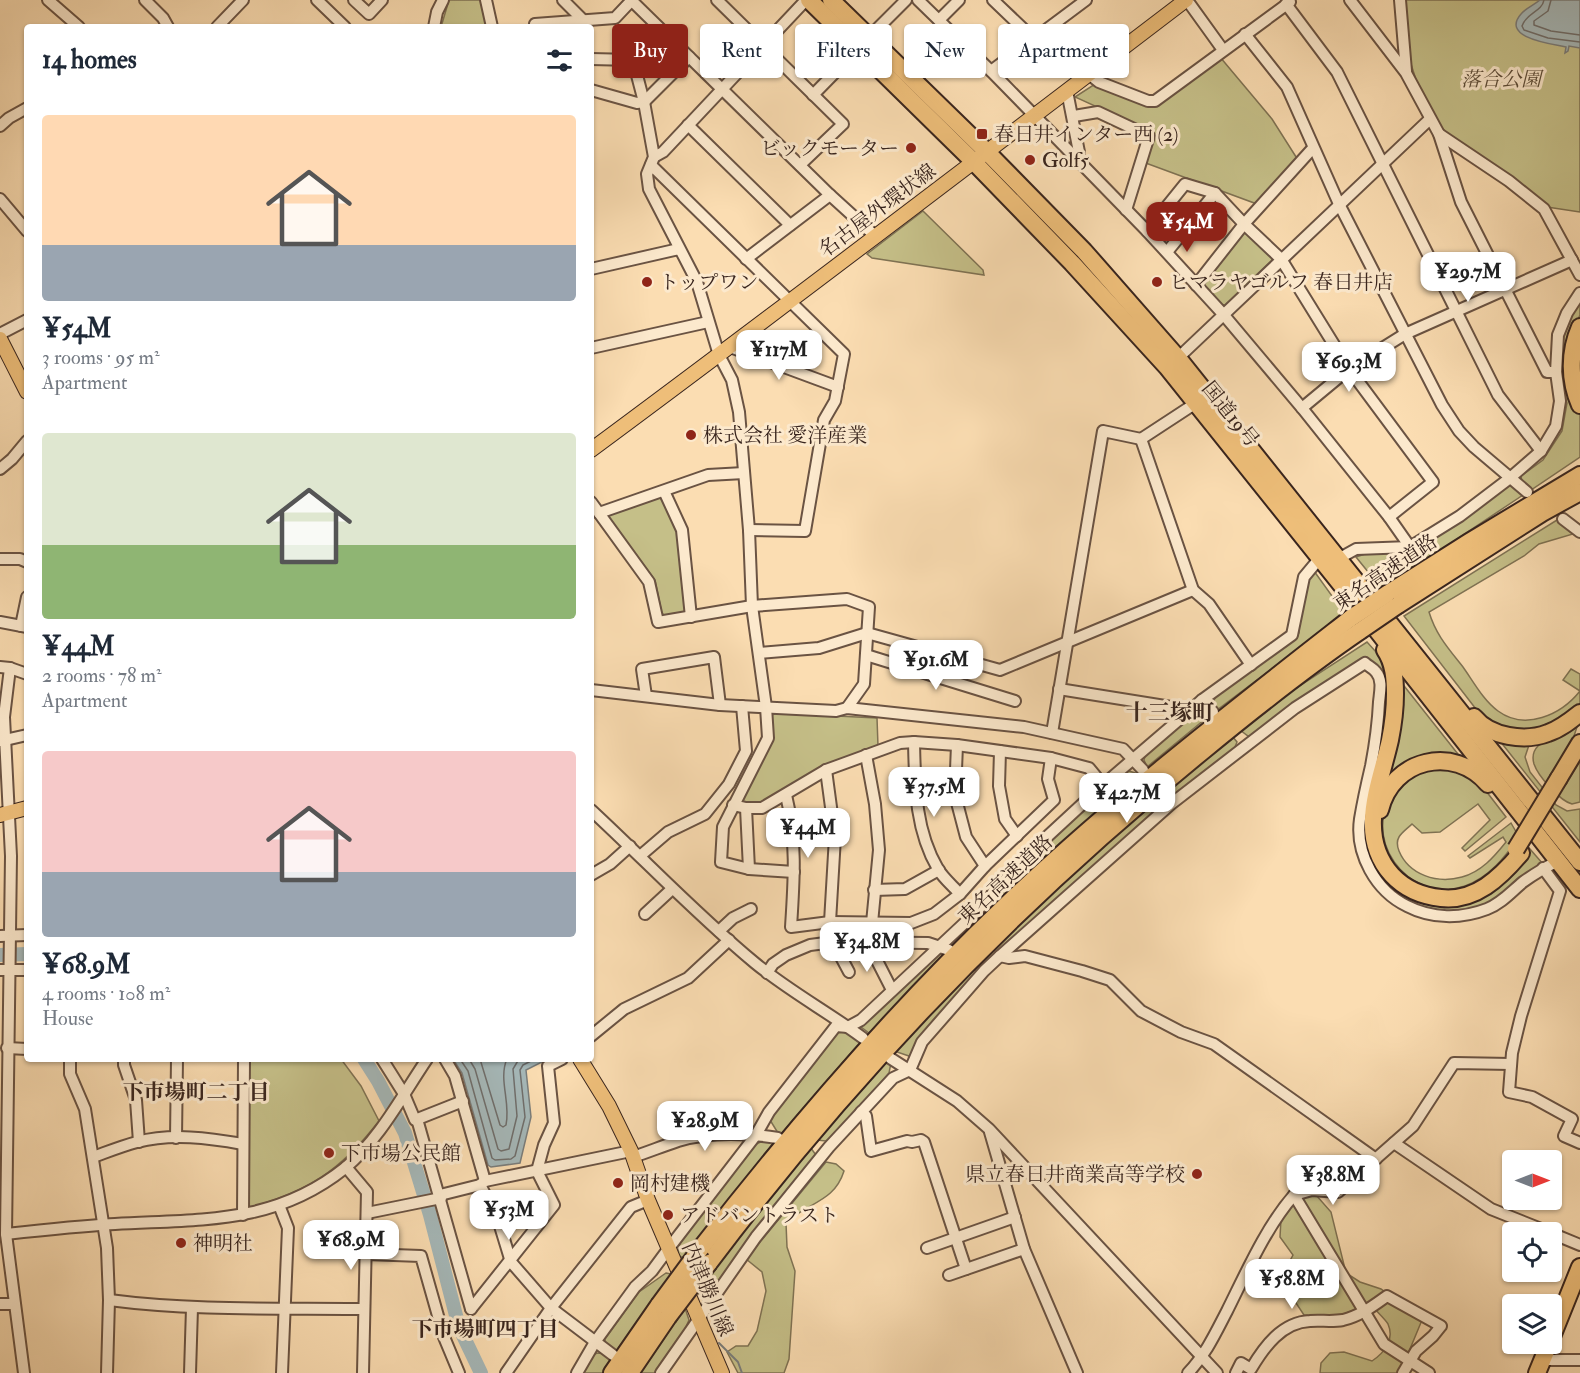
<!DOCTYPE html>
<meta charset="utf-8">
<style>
:root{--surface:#fff;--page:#f6f6f7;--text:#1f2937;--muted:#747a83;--accent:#8f2418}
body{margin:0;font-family:"IM FELL Double Pica","Noto Serif JP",serif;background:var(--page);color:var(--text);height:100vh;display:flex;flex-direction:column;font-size:22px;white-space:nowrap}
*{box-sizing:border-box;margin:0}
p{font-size:20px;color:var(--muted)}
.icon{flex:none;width:33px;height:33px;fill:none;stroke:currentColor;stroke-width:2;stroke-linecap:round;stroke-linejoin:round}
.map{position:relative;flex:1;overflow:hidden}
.details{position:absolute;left:24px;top:24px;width:570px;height:1038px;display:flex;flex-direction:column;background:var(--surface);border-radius:6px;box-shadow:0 2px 4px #0004}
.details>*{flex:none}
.banner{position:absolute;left:612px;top:24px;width:570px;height:54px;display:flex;gap:12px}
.needle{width:39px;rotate:90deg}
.buttons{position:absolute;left:1502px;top:1150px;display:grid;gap:12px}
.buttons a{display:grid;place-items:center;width:60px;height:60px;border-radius:6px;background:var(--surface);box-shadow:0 2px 4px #0004;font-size:30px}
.price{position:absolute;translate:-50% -51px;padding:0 14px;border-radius:12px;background:#fff;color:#222;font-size:20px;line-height:39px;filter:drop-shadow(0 2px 3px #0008)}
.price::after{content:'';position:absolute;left:50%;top:36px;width:18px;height:14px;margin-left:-9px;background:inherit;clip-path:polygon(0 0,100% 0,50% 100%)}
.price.active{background:var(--accent);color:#fff}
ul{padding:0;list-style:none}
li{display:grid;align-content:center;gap:12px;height:318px;padding:0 18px}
li span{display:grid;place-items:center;height:186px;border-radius:6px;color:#555}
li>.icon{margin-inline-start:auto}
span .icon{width:108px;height:108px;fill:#fffc;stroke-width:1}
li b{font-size:26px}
h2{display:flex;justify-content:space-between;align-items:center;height:72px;padding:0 18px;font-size:26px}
.tag{padding:0 21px;border-radius:6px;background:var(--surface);box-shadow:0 2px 4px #0004;font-size:21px;line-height:54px}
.tag.active{background:var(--accent);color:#fff}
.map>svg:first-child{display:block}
.green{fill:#c5bf88;stroke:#7f7253;stroke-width:1.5}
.water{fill:#a5b8b9;stroke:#7a7d7b;stroke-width:1.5}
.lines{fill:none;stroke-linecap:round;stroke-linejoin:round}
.shore{stroke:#6f6e6c;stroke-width:1.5}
.stream{stroke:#7a7d7b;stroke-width:2}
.river{stroke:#a5b8b9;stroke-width:14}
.minor-casing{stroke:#6a5343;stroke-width:14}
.major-casing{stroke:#39251e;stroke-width:16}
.highway-casing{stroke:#39251e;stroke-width:20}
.minor{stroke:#fce9cd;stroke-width:10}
.major{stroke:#eebe79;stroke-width:14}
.highway{stroke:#eebe79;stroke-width:16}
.highway-bridge-casing{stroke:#39251e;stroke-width:20;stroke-linecap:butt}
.highway-bridge{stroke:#eebe79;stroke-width:16}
.poi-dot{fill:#8f2418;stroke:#fce9cd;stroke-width:2}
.labels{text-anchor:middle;stroke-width:6;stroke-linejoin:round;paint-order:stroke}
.park-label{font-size:20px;font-style:italic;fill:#5c4c38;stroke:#fce9cd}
.poi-label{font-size:20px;fill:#39251e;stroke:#fce9cd;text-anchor:start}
.street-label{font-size:20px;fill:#39251e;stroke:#fce9cd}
.neighbourhood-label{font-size:21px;font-weight:bold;fill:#39251e;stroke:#fce9cd}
.quarter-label{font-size:22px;font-weight:bold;fill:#39251e;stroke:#fce9cd}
</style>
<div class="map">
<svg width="1580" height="1373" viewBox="0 0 1580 1373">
<rect width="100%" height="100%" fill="#fbddb2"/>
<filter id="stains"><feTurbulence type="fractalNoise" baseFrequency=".00333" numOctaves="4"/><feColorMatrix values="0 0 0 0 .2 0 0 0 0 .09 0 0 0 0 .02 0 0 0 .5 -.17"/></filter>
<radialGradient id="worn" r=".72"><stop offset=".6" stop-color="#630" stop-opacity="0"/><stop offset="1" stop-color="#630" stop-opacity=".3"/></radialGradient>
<g class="green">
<path d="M449,0H483L490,27H441Z"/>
<path d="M1404,0H1580V212L1547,207L1443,134L1420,92L1409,58Z"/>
<path d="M1220,57L1272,119L1298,160L1257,204L1143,162L1152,132L1075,97L1095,84L1154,107Z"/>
<path d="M923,211L983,270L984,275L872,258L867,254Z"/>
<path d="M1243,231H1247L1272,256V260L1225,305H1221L1204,286V282Z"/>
<path d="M1580,301V315L1573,330L1572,400L1580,415V457L1531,490L1522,482L1521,476L1543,460L1562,431L1567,403L1562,390L1559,364L1561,343L1567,324Z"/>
<path d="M1510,483L1523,495L1382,589L1356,557L1371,552H1412Z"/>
<path d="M659,496L663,497L679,531L686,610C682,615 667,617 662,614L655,580L608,517L609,513Z"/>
<path d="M1557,520L1573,534L1539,544L1524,556L1429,612C1436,635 1448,648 1463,667C1473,681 1483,700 1498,711C1525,731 1561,715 1580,691V707L1571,715L1526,733L1486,722L1404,616Z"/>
<path d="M1314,571L1345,614L1217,710L1213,705L1216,693L1299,633L1298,623L1310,575Z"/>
<path d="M1367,642L1386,663L1391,695L1370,798L1387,874L1454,901L1522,856L1529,848L1544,865C1527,877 1510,893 1491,902C1456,918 1418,914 1389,887C1375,875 1364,854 1363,835C1363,817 1368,798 1369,780C1372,742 1374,704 1377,666L1368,658L1306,697L1252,737L1248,736L1240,730L1290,692Z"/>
<path d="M1571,669L1580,674V691L1563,680Z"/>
<path d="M1397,677L1465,763L1458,760L1382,784Z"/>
<path d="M1197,710L1205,711L1210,715L1147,767L1144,760L1145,756Z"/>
<path d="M776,713L877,718L878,746L761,805L742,802V796C758,768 775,749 772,715Z"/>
<path d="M1580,718L1565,763L1556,777L1564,787L1580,761V802L1572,804C1560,801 1538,776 1534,764C1532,757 1533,751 1538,746Z"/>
<path d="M1232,736L1237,742L1233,752L1176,794L1167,790Z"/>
<path d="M1496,736L1530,742L1525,757L1530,772L1556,805L1567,811L1580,809V842Z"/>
<path d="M1436,765L1476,778L1506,817L1465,851L1462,848L1490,820L1478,804L1440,832L1422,833L1412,824C1408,828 1402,832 1399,837C1396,842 1397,846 1399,851C1409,875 1437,884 1462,877C1481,872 1494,857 1506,842L1503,837L1470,858L1468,856L1511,823L1519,837C1505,857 1490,877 1465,886C1408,906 1356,835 1398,788C1403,783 1408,775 1414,772C1421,769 1429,768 1436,765Z"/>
<path d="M1129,771L1139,774L1067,838L951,948L949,943L1017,871L1123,773Z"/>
<path d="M1158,797L1160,804L1158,811L982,966L977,964L1022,920Z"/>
<path d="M938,950L947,952L869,1033L861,1027Z"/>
<path d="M974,967L978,974L912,1057L894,1051Z"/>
<path d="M845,1028L862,1040L781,1134L778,1133L770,1120L771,1114L840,1029Z"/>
<path d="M888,1058L891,1063L889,1073L838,1134L826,1141L816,1140Z"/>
<path d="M249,1059H341L361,1086L379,1121C341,1170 307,1193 247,1208Z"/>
<path d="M765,1140L775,1141L683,1258L678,1255C674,1235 737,1165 752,1146Z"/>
<path d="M810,1147L816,1155L815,1159L704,1302L697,1291Z"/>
<path d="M826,1162L836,1164L844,1171C834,1203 807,1202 786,1223L787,1247L795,1271L789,1359L784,1373H738L727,1352L736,1346H748L757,1331L766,1291L762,1272L746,1259Z"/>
<path d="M1316,1195L1331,1212L1346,1273L1360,1282L1381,1289L1422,1320L1400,1373H1320L1321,1363L1330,1353L1344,1352L1372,1361C1384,1353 1395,1340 1388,1324C1385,1319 1379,1314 1375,1309L1354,1310L1334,1318L1304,1315L1280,1279L1293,1255L1280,1237L1281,1219L1288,1201Z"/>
<path d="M666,1273L671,1274L615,1353L605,1342V1339L639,1292Z"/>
<path d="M685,1308L689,1320L677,1347L659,1373H642L641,1372Z"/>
<path d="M598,1353L606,1354L612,1359L603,1373H582L594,1354Z"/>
</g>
<g class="water">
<path d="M1540,0H1580V48L1569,46L1568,51L1565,53L1566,47C1552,44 1500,38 1521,14C1526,8 1534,5 1540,0Z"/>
<path d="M453,1059H540L542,1062L526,1070L531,1117L520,1163L491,1167L488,1165L462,1073Z"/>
</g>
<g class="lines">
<g class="shore">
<path d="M1544,0C1542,12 1526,13 1522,26L1524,30L1548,38L1580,42"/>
<path d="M1551,0L1548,11L1534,21V25L1551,31L1580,35"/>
<path d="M460,1059L468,1071L492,1158L495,1160L511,1159L515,1156L525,1117L520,1070L523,1065L535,1059"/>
<path d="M469,1059L475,1069L498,1149L501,1151L509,1149L517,1116L513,1069L519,1059"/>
<path d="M480,1059L500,1125L503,1127L506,1125C511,1103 498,1079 507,1059"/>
</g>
<path class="stream" d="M719,1343L738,1362L742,1373"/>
<g class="river">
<path d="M0,955L27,954"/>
<path d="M364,1059L378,1081L405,1133L430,1215L459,1327L481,1373"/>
</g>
<g class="minor-casing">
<g id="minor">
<path d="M48,0L79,27"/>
<path d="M145,0L163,18L168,27"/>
<path d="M317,0L345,27"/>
<path d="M354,0L369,14L382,0"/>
<path d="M486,0L492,27"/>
<path d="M563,0L583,20"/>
<path d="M631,0L830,195L874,235"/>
<path d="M717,0L843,124L800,165"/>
<path d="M918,0L991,71L1147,231L1223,314L1302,408L1389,517L1410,547"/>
<path d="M993,0L1034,39"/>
<path d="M1187,0L1223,50"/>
<path d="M1350,0L1406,73L1439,134L1461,202L1547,372H1556"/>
<path d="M1400,0L1406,71"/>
<path d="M1286,4L1337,72L1498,395L1541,451"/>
<path d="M939,20L959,0"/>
<path d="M217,27L243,0"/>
<path d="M434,27L437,12L443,0"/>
<path d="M536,27L535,24L615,18L632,0"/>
<path d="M1245,34L1287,87L1339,204L1442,405L1459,431L1474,447L1527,492"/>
<path d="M868,38L906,0"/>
<path d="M591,59L633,60L632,52L658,27"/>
<path d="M633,60L644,102L654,157L647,174L649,189L697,282L719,355L732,380L739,412L749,530L752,606L766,707L768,738L723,827L721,862L749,869L794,872"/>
<path d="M991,71L1086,0"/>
<path d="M1089,74L1099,82L1148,101H1155L1290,2"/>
<path d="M591,90L637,103L644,102L689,57"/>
<path d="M1067,91L1079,152L1075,157"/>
<path d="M813,95L858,49"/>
<path d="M1074,116L1098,112L1149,136L1126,210"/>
<path d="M688,125L790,225"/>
<path d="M0,126L9,118L27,108"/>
<path d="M1439,134L1509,181L1544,209L1580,275"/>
<path d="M654,157L663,152L806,0"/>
<path d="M651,165L844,354L835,401L824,420L805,531L749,530"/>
<path d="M0,199L27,231"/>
<path d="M1147,231L1185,184L1215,193L1244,224L1281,259L1349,369L1433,482L1389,517"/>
<path d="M1167,252L1215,193"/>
<path d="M746,259L830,195"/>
<path d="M591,269L679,249"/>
<path d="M1196,285L1244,224L1313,148"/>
<path d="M0,334L27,320"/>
<path d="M730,347L838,387"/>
<path d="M591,348L708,322"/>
<path d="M1178,358L1430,119"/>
<path d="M1196,403L1141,439L1193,590L1209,604L1251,665"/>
<path d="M1302,408L1349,369L1405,334L1572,260"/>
<path d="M0,469L12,459L27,441"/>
<path d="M664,491L682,530L691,617"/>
<path d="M591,502L649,582L658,622L752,606L847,599L869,607L864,684L847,708"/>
<path d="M599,513L708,475L744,473"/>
<path d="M1563,519L1580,532"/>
<path d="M0,559H20L27,562"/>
<path d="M1338,559L1356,549L1410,547L1460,516L1510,478L1541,451L1556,426L1560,401L1556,372L1558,335L1567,313L1580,293"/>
<path d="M0,622L27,627"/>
<path d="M21,626L27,597"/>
<path d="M759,653L819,648L867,633L1000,670L1193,590"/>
<path d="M866,655L1015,701"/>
<path d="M0,667L10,668L27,674"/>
<path d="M10,668L4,717L11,856L6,1234L24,1373"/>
<path d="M1059,689L1190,710"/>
<path d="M591,690L720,705L836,711L847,708L1024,727L1123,749L1143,770"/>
<path d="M646,696L642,669L714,657L720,705"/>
<path d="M1202,700L1213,712"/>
<path d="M1052,733L1103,431L1141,439"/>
<path d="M1,741L27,735"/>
<path d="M914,742C915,786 915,830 938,869C943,878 953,886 960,894"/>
<path d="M957,745L955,795L966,837L985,866"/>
<path d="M1000,751L999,786L1005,819L1017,836"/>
<path d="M866,755L875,804L879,850L872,923"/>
<path d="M826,770L835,837L830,922"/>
<path d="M786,795C797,840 794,881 791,927L830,922L911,923L934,914L960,894L985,866L1054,800L1048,779L1051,758"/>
<path d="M733,805L746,808H762L826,770L900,743L914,742L957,745L1051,758L1089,768L1103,785"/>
<path d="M746,808L749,869"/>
<path d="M591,810C646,861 697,915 755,963C789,991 828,1012 863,1038"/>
<path d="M640,856L668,832L705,814L729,784L746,751L742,706"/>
<path d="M1543,868L1560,891L1521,1016L1512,1053L1509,1092L1532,1097L1572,1119L1564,1136L1580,1143"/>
<path d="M591,875L610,864L630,846"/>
<path d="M874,890L905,889L939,870"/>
<path d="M645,914L672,889"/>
<path d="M719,931L733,918L751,909"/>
<path d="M0,936L27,935"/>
<path d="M833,942L849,972"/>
<path d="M868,943L892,990"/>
<path d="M1000,956L1009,958L1025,956L1082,971L1110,980L1141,1011L1181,1032L1214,1044L1376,1159"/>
<path d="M0,970H27"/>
<path d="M767,973L773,964L786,955L810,945L833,942L928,943L949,950"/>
<path d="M591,1036L624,1009L688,978L729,940"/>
<path d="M7,1048L27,1049"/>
<path d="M890,1058L957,1101L989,1129L1217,1373"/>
<path d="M70,1059V1074L85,1109L107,1248L109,1300L107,1373"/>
<path d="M124,1059V1065L136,1100L139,1142"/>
<path d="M382,1059L404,1094L415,1120L463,1101"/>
<path d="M445,1059L455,1076L485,1181"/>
<path d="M861,1112L866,1116L871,1151L907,1141L912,1142L921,1140L924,1142L966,1269"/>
<path d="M417,1119L471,1309"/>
<path d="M990,1132L1024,1249L1077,1373"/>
<path d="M176,1138L177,1059"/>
<path d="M1394,1143L1491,1209L1551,1233"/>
<path d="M93,1157C107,1152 122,1146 137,1142C172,1133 209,1138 243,1144"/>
<path d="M633,1157C648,1152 663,1146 678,1141C709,1132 746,1133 778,1138"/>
<path d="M346,1167L367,1192L363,1373"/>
<path d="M480,1185L497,1216L511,1262L551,1308L613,1355"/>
<path d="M440,1195L480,1185L485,1181L631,1151"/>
<path d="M1294,1195L1384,1344L1429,1373"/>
<path d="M279,1205L288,1228L282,1373"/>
<path d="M367,1213L441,1198"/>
<path d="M243,1215L244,1059"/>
<path d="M1551,1233L1580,1245"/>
<path d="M6,1234C42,1230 79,1226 115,1224C200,1219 274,1225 345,1168C379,1140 402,1096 427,1059"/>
<path d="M927,1248L1015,1217"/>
<path d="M366,1254L421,1256L444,1337L459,1373"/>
<path d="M949,1275L1024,1249"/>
<path d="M109,1300C193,1311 279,1308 364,1309"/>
<path d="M0,1304H14"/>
<path d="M471,1309L554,1205L537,1171L544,1145L554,1123L548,1066L562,1059"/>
<path d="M1543,1360H1580"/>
<path d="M190,1373L192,1308"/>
<path d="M506,1373L551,1308L631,1207L648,1200"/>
<path d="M577,1373L595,1342L635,1287L652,1271L669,1248L756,1135L769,1112L836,1026L848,1027L861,1020L971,917L1037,846L1103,785L1202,700L1292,635L1304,577L1319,559"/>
<path d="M661,1373L756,1237L829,1147L893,1078L910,1070L922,1042L984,971L1000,956L1171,804L1295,708L1365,663C1368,666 1373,668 1376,672C1383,680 1380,692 1379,702C1378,723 1375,745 1371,766C1367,783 1363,801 1360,819C1355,854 1376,891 1407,906C1432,919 1461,919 1487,909C1502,903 1511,892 1523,882C1534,874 1546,867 1558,861"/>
<path d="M1188,1373C1206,1354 1215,1334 1227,1311C1246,1273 1266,1227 1294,1195L1312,1190L1338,1192L1413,1126L1454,1063L1511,1064"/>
<path d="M1236,1373L1241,1363L1251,1369C1264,1347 1282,1322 1310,1321C1320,1320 1332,1322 1343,1320C1360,1316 1373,1306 1387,1296L1441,1326L1433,1336L1416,1351L1403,1373"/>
</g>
</g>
<g class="major-casing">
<g id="major">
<path d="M0,339L27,392"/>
<path d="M591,450C791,302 988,151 1186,0"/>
<path d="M0,815L27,808"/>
<path d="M580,1059L609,1106L631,1151L648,1200L722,1373"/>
</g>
</g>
<g class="highway-casing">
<g id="highway">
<path d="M809,0L973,161L1072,263L1167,367L1343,587L1580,889"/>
<path d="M831,0L986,151L1084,251L1178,358L1580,862"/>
<path d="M1580,327C1569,352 1569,380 1580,405"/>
<path d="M1387,594L1469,542L1580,475"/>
<path d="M1398,605L1542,513L1580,492"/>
<path d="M1385,650C1394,663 1395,679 1395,694C1395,709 1393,725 1390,740C1380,785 1356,835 1392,875C1405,889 1422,896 1441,898C1475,902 1500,878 1521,853"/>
<path d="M1474,717C1490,737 1525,742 1548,733C1560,729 1570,721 1580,713"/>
<path d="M1559,778L1580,743"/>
<path d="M1380,810C1392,759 1454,744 1488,784"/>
<path d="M701,1248C795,1127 894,1012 1004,907C1113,803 1232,711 1351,618"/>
<path d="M709,1263C852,1073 1018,901 1203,751C1254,709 1306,668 1360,631"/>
<path d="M1551,1339L1580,1267"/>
<path d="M612,1373L659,1305"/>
<path d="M630,1373L668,1317"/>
<path d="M1537,1373L1549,1344"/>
</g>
</g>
<use href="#minor" class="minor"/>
<use href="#major" class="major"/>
<use href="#highway" class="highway"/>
<g class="highway-bridge-casing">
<g id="highway-bridge">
<path d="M1351,618L1387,594"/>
<path d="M1360,631L1398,605"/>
<path d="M1516,849L1559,778"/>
<path d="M659,1305L701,1248"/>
<path d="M668,1317L709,1263"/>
</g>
</g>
<use href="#highway-bridge" class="highway-bridge"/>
</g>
<g class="poi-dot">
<rect x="976" y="128" width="12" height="12" rx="3"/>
<circle cx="911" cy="148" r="6"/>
<circle cx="1030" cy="160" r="6"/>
<circle cx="647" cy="282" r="6"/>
<circle cx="1157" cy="282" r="6"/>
<circle cx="691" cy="435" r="6"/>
<circle cx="329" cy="1153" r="6"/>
<circle cx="1197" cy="1174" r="6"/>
<circle cx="618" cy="1183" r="6"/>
<circle cx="668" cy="1215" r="6"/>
<circle cx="181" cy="1243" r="6"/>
</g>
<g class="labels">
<g class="park-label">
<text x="1501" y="86">落合公園</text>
</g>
<g class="poi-label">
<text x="994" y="141">春日井インター西 (2)</text>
<text x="899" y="155" text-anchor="end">ビックモーター</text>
<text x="1042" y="167">Golf5</text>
<text x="659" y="289">トップワン</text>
<text x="1169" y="289">ヒマラヤゴルフ 春日井店</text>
<text x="703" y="442">株式会社 愛洋産業</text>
<text x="341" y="1160">下市場公民館</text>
<text x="1185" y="1181" text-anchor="end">県立春日井商業高等学校</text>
<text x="630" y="1190">岡村建機</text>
<text x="680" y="1222">アドバントラスト</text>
<text x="193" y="1250">神明社</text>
</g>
<g class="street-label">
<text transform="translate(877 210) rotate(-37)" y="7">名古屋外環状線</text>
<text transform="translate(1231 414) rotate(51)" y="7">国道19号</text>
<text transform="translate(1385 572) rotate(-34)" y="7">東名高速道路</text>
<text transform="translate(1005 879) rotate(-43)" y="7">東名高速道路</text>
<text transform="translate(708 1289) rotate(67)" y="7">内津勝川線</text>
</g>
<g class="neighbourhood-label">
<text x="196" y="1099">下市場町二丁目</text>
<text x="485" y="1336">下市場町四丁目</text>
</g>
<g class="quarter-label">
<text x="1170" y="720">十三塚町</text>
</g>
</g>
<rect width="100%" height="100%" filter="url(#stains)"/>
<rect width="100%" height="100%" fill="url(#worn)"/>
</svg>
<div class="buttons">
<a><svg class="needle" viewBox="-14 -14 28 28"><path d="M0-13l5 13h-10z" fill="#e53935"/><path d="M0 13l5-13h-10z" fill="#747a83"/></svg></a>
<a><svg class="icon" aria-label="locate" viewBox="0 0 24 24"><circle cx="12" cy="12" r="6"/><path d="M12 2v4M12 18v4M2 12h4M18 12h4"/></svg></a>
<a><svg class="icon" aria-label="layers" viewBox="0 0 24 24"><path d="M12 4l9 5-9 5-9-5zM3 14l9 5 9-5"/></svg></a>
</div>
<b class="price active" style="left:1187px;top:253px">¥54M</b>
<b class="price" style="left:1468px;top:303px">¥29.7M</b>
<b class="price" style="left:779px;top:381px">¥117M</b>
<b class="price" style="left:1349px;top:393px">¥69.3M</b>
<b class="price" style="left:936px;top:691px">¥91.6M</b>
<b class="price" style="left:934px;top:818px">¥37.5M</b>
<b class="price" style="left:1127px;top:824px">¥42.7M</b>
<b class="price" style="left:808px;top:859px">¥44M</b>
<b class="price" style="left:867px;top:973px">¥34.8M</b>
<b class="price" style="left:705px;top:1152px">¥28.9M</b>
<b class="price" style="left:1333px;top:1206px">¥38.8M</b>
<b class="price" style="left:509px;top:1241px">¥53M</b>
<b class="price" style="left:351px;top:1271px">¥68.9M</b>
<b class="price" style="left:1292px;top:1310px">¥58.8M</b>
<div class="banner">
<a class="tag active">Buy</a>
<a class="tag">Rent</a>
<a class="tag">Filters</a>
<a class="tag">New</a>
<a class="tag">Apartment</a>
</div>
<section class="details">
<h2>14 homes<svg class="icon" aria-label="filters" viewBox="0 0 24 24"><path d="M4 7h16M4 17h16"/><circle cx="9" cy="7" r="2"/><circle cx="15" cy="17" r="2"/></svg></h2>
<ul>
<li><span style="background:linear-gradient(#ffd9b3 70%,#9aa5b1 0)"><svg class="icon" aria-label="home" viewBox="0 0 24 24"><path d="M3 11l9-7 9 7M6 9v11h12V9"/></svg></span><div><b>¥54M</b><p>3 rooms · 95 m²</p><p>Apartment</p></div></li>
<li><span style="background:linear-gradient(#dfe7d0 60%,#8fb573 0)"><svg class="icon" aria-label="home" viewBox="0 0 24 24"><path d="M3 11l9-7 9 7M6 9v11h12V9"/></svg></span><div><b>¥44M</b><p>2 rooms · 78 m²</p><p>Apartment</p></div></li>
<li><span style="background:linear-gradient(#f6c9c9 65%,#9aa5b1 0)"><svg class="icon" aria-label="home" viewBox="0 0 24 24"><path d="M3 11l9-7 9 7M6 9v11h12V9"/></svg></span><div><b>¥68.9M</b><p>4 rooms · 108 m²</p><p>House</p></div></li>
</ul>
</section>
</div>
